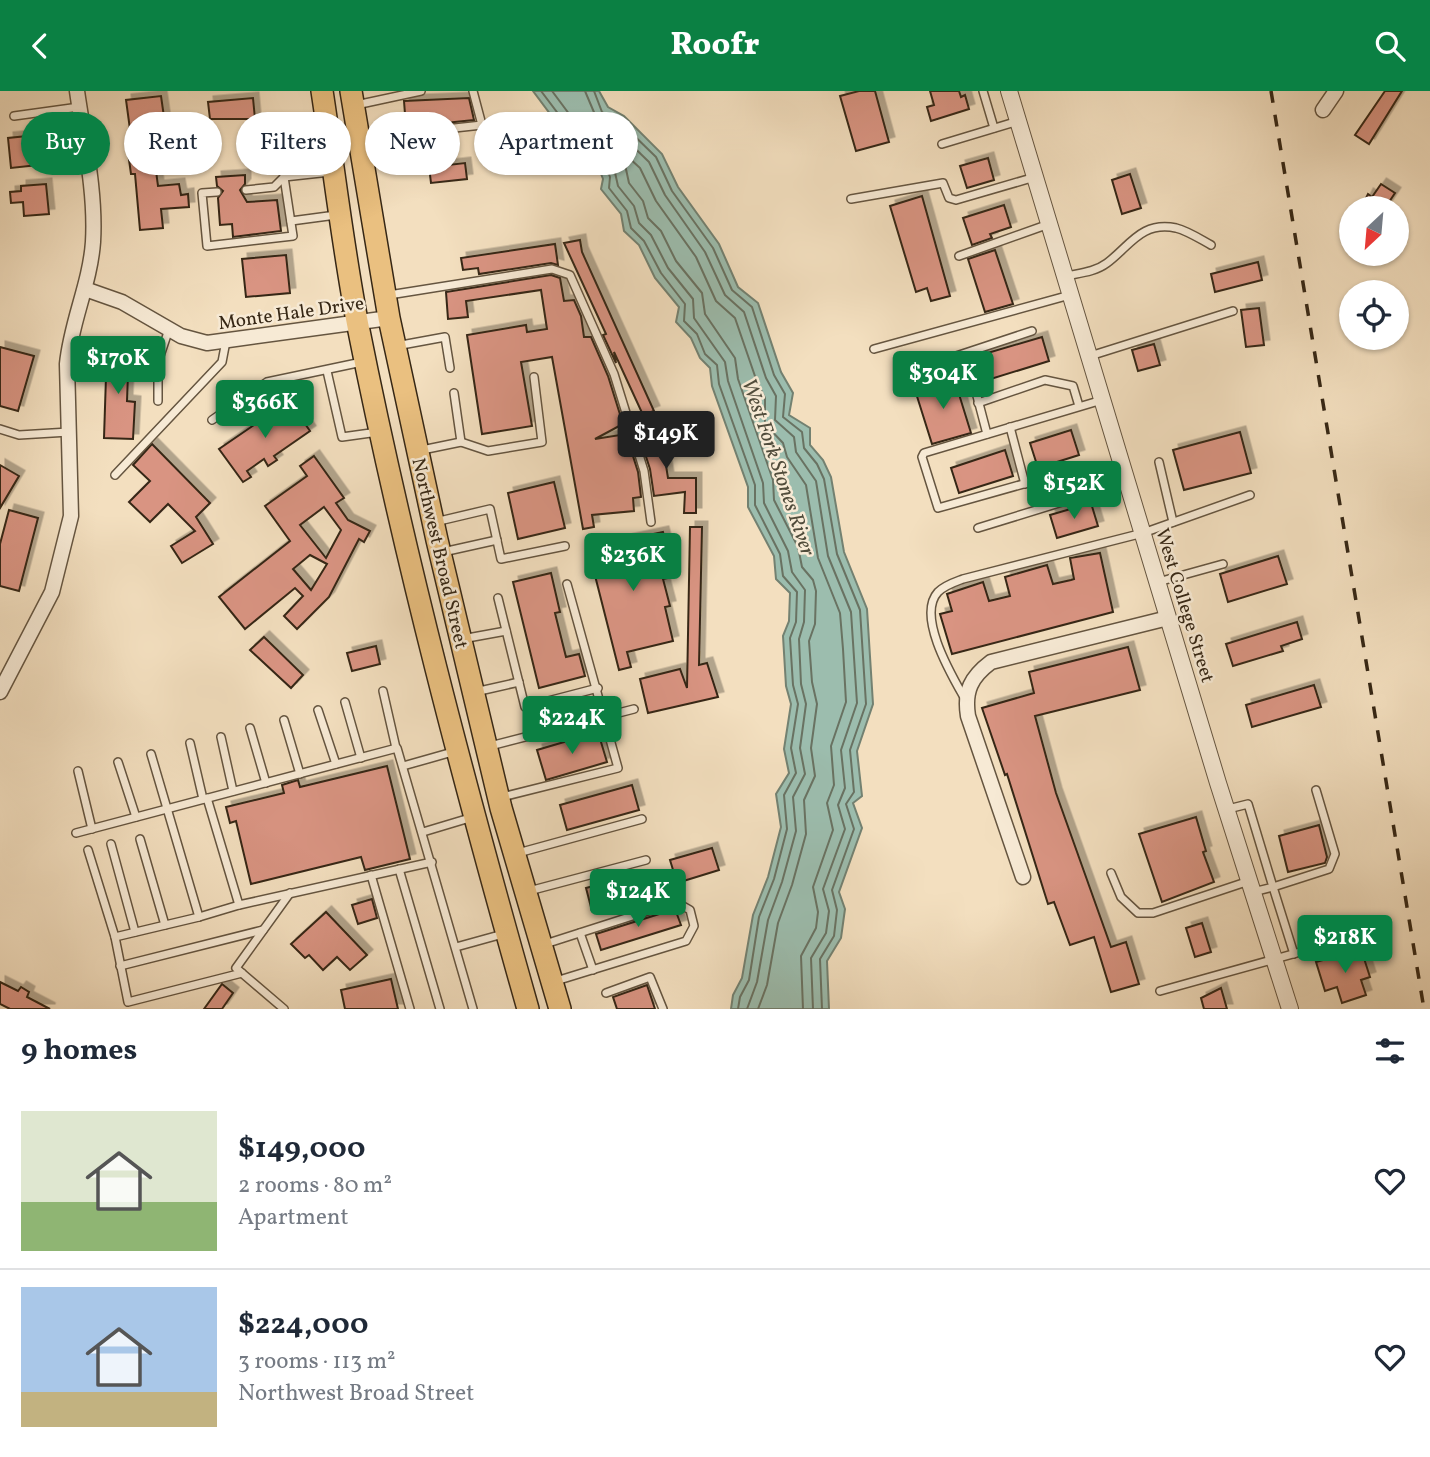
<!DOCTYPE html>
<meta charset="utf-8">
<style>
:root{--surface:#fff;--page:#f6f6f7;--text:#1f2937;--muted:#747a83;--line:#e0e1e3;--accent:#0b8043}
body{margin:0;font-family:Vollkorn,serif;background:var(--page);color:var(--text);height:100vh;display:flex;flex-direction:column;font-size:26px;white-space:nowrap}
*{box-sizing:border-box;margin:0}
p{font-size:23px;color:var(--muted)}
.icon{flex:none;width:38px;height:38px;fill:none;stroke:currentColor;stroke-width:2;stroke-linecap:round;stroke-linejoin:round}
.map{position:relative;height:918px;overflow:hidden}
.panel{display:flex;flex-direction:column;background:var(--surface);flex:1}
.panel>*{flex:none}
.hud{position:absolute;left:21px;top:21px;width:700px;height:63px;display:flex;gap:14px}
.needle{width:46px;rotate:206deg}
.tools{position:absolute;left:1339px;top:105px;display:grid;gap:14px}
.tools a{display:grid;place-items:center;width:70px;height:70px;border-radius:50%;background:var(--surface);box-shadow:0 2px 5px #0004;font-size:35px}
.price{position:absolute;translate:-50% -60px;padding:0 16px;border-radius:7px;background:var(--accent);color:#fff;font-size:23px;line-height:46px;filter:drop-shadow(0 2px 4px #0008)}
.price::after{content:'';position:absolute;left:50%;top:42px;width:21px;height:16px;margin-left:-10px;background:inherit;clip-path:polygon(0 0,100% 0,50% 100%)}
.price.current{background:#222;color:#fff}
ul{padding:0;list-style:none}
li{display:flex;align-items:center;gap:21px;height:175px;padding:0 21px}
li+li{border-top:2px solid var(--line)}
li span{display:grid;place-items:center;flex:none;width:196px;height:140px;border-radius:0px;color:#555}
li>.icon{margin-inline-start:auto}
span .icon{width:84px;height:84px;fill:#fffc;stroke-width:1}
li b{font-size:30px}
h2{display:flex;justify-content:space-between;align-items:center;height:84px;padding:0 21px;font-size:30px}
.pill{padding:0 24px;border-radius:32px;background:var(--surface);box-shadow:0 2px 5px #0004;font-size:24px;line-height:63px}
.pill.current{background:var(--accent);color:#fff}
header{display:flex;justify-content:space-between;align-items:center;height:91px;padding:0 21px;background:var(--accent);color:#fff;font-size:32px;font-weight:800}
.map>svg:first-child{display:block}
.water{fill:#9cbdae;stroke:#738171;stroke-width:2}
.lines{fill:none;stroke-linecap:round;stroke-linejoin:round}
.shore{stroke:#697262;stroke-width:2}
.building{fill:#d99482;stroke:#362715;stroke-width:2;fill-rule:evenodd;filter:url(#shadow)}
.service-casing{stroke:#655540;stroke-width:10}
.minor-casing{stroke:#655540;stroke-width:17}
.tertiary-casing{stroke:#655540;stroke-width:18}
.primary-casing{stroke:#362715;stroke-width:24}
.service{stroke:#f7ead5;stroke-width:7}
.minor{stroke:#f7ead5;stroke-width:14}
.tertiary{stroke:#f7ead5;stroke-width:16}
.primary{stroke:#eac080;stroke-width:21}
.rail{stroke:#362715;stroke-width:3.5;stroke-dasharray:12 12;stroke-linecap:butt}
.labels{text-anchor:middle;stroke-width:5;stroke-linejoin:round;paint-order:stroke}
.street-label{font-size:19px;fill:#362715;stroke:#f7ead5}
.water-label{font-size:21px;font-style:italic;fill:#504c3b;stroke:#f7ead5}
</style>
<header><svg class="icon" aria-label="back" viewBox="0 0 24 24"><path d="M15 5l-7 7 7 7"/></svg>Roofr<svg class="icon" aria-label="search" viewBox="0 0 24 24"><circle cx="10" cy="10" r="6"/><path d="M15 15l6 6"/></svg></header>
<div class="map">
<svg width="1430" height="918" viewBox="0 0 1430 918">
<defs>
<filter id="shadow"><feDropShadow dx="5.5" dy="-5.5" stdDeviation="0" flood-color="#0004"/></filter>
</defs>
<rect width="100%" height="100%" fill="#f3dfbf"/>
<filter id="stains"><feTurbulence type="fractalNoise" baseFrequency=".00286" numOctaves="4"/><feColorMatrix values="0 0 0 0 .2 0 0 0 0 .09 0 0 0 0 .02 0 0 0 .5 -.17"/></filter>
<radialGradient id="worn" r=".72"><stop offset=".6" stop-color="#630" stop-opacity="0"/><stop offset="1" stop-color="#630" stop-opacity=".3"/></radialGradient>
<path class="water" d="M533,0H599L608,16L624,25L662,63L678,96L719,153L738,196L758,212L781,281L793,302L789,324L810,337V354L823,369L831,386L844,461L867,518L873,613L857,660L862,705L853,712L862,737L839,801L845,818L841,847L827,870L829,918H731L733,904L742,887L753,824L768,786L781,736L776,703L789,682L784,658L791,613L786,595L783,545L789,530L790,502L776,488L774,465L748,416V396L712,295L710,277L700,267L691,247L676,231L679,216L655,187L639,154L624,140L621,123L601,98L603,88L598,75L583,67Z"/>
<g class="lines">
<g class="shore">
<path d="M541,0L587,61L604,71L610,86L609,97L627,120L631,137L644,150L661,182L685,213L684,230L697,243L705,263L717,274L719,293L755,394V414L780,463L783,485L797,501L796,531L790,547L793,594L798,613L791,657L796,682L784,704L787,738L774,788L759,826L749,889L740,906L738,918"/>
<path d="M552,0L593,55L612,68L618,95L634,115L639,132L651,144L668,177L693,208L694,227L725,271L728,290L763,392L764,412L788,460L792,481L805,499L804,531L799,548L801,593L806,613L800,657L805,683L793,706L796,740L782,791L768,829L757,891L747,918"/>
<path d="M585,0L596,26L615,38L649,71L665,104L705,161L725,204L744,221L766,287L776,305L775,329L794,346L796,361L816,390L828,465L851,521L857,612L841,659L845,697L838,714L845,738L823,798L829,820L826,842L811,867L813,918"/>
<path d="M594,0L602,21L620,31L656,66L672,100L713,157L732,199L752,216L774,284L785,303L783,326L802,341L804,357L817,373L824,388L837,463L860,519L866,613L850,659L854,701L846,713L854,738L832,799L837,819L834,845L820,868L822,918"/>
<path d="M758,918L767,894L778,832L792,794L806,743L804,709L815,685L811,657L817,613L812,591L809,550L815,533L816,500L813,489L802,476L798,456L774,409L773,389L738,288L735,267L705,223L702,202L676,170L661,140L648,127L643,110L629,92L624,69L627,65L640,77L656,110L696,166L716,210L735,227L757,291L765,307V333L783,352L787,366L806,394L818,467L840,522L843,558L846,611L831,655L834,694L827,712L833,739L813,796L818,821L816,837L801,865L803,918"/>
</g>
</g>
<g class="building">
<path d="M859,0H875L889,51L856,60L840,5Z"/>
<path d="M930,0H959L961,6L965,4L969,18L931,30L927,16L934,14Z"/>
<path d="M1385,0H1402L1369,53L1355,44Z"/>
<path d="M161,5L165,33L150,35L158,95L179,93L181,104L188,103L189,116L161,118L163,137L140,139L135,83H131L127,54L132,53L126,9Z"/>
<path d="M253,7L255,28H210L208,11Z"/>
<path d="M469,7L474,29L406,36L404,10Z"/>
<path d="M47,43V73L11,77L8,47Z"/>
<path d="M439,66L440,75L465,72L467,88L431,92L428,67Z"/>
<path d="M988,67L994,89L967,97L960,75Z"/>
<path d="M1130,83L1141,117L1122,123L1112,89Z"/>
<path d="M245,84V93L240,99L247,111L277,109L281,140L233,146L232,133L220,134L218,107L223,100L217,95L216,86Z"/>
<path d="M46,93L49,123L24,125L23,111L11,112L10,101L21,100V95Z"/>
<path d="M1381,93L1395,102L1385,117H1370L1363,113L1368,103L1372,106Z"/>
<path d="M922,105L950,205L931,210L927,197L916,201L890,115Z"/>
<path d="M1004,114L1011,136L990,143L992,147L972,154L963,127Z"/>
<path d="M580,149L582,161L654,320L643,324L614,261L616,272L603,244L606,243L564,152Z"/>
<path d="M555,153L558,174L551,172L479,183L478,177L463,179L461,167Z"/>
<path d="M995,159L1013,213L985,221L968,168Z"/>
<path d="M286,164L290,202L246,206L242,168Z"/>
<path d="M1258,171L1262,189L1215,201L1211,183Z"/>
<path d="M551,184L560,187L564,210L574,209L581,225L584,246H591L608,285L623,333L595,348L626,343L638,381L641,406L633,407L634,420L592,424L594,436L583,438L552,266L521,271L532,335L482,343L467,244L526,234L527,241L547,238L541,199L466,210L468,226L448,228L446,201Z"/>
<path d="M1259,217L1264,254L1246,256L1241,219Z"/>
<path d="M1042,246L1049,270L981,291L974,266Z"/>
<path d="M1154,253L1160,274L1138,280L1132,259Z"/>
<path d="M107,255L129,256L127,310L135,311L133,348L104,347Z"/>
<path d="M0,256L34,265L18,320L0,315Z"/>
<path d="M954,287L971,342L932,353L915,299Z"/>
<path d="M289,310L310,340L274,365L277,369L268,375L264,368L247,380L251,386L243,391L219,358Z"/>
<path d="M660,337L668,387H696V422H684L685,401L654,405L650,378L638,341Z"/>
<path d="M1071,339L1079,364L1038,377L1030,352Z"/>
<path d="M1240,341L1251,382L1184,399L1173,359Z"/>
<path d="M152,353L210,412L196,426L213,453L182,472L171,455L195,440L168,413L150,431L129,411L150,390L133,374Z"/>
<path d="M1005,359L1013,385L959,402L951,377Z"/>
<path d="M314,365L344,407L336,412L348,429L370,440L364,451L359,448L329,506L297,538L284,525L303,505L295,497L245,538L219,506L290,450L265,415L307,385L300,375ZM324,416L341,439L326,467L300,434ZM310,464L327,473L311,499L293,478Z"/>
<path d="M0,374L19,385L0,417Z"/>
<path d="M554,391L565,437L518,448L508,402Z"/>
<path d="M1091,412L1098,435L1057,447L1050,424Z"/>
<path d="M9,419L38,427L19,500L0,495V453Z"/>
<path d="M690,436H702L699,574L707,572L718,606L648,622L640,588L680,578L687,597Z"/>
<path d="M663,441L667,457L661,458L668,487L663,488L670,515L665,516L673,550L627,561L631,576L619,579L588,457Z"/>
<path d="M1100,462L1113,521L952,563L940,523L952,520L947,503L983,491L989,510L1010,505L1005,486L1047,474L1053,493L1071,489L1074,488L1070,467Z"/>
<path d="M1278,465L1287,493L1228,511L1220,483Z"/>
<path d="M551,482L560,521L555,522L566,566L579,563L585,585L539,597L513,491Z"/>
<path d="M1297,531L1302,548L1281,555L1283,560L1233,575L1226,553Z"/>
<path d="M264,546L303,584L291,597L250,559Z"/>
<path d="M376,555L380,573L352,580L347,562Z"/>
<path d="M1128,556L1140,599L1035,625L1056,702L1111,856L1126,851L1139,893L1111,901L1094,846L1070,854L1054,811L1048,813L1007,683L1005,684L982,617L1034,602L1029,581Z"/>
<path d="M1314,594L1321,616L1252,636L1246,614Z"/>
<path d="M598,641L607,671L546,689L537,659Z"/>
<path d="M387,675L410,768L365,779L361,766L251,793L236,730L230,732L226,716L284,702L282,694L298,689L300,696Z"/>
<path d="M632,694L639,719L567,739L560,714Z"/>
<path d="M1196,726L1206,760L1203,761L1214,791L1162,811L1139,743Z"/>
<path d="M1319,734L1327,766L1325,772L1288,781L1279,745Z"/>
<path d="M712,757L719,779L677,792L670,769Z"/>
<path d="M619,788L625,810L592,820L586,797Z"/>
<path d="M372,808L377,827L358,833L352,814Z"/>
<path d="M675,818L681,834L601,859L596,843Z"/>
<path d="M326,821L367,864L350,879L337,866L323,879L309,864L305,867L291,853Z"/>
<path d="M1202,832L1211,861L1195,866L1186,837Z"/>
<path d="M1361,858L1370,886L1361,889L1366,904L1342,912L1337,896L1325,900L1316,871Z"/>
<path d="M391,888L398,918H345L341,899Z"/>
<path d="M0,891L18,900L21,896L29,901L27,906L50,918H10L0,913Z"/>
<path d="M222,893L233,902L222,918H204Z"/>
<path d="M647,894L655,918H617L613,906Z"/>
<path d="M1221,897L1227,918H1204L1201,907Z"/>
</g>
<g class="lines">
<g class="service-casing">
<g id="service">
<path d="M983,0L994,37"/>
<path d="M356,14L421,0"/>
<path d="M14,25L79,16"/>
<path d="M363,47L482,34L473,0"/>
<path d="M942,53L1018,30"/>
<path d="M246,99L274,96L284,86L330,81"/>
<path d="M217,101L202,102L207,155L293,145L284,86"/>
<path d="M851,108L943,92L949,107L956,109L1035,86"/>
<path d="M291,130L336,124"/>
<path d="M959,165L1049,133"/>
<path d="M1066,185C1080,182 1095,181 1107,172C1130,155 1141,130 1176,137C1188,140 1200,148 1211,154"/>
<path d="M389,204L552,178L570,184L614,283L644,380L651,431"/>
<path d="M396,255L445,246L450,277"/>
<path d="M874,258L1070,204"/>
<path d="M966,263L987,343"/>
<path d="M1090,265L1233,220"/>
<path d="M932,273L1032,240"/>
<path d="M327,280L342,346L378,341"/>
<path d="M158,310V271L169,238"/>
<path d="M978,312L1045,289L1073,295L1079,315"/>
<path d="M212,329L267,291L362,271"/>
<path d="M1010,336L1025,393"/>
<path d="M0,338L19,344L69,341"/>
<path d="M461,351L488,360L542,351L534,286"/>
<path d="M422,359L461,351L454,302"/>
<path d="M1159,371L1173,431"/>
<path d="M1073,379L938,417L922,366L924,362L1102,309"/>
<path d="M115,384L222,271L226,250"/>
<path d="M435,431L490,418L501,468L565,455"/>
<path d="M978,437L1127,391"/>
<path d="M443,461L497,449"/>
<path d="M1158,491L1223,473"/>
<path d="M498,507L525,616L598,597"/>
<path d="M462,548L506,540"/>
<path d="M383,600L396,657"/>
<path d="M475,601L519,591"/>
<path d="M965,608C952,585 916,525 938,501C945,494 955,491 963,488L1143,442L1250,404"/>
<path d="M345,611L361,667"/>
<path d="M318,619L336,673"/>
<path d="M284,629L300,683"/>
<path d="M250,637L266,692"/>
<path d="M221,646L233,700"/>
<path d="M190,652L203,708"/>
<path d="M490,655L634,618"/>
<path d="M151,663L199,826L115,846L128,911L242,882"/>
<path d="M118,671L136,726"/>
<path d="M403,675L456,660"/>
<path d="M78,680L92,738"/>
<path d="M502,706L618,677L567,493"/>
<path d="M207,707L239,814L432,771"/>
<path d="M1228,718L1248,713L1273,796L1253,801"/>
<path d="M423,741L473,726"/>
<path d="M76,742L397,657L473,918"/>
<path d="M140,748L165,834"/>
<path d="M111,753L135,841"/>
<path d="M88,759L115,846"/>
<path d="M518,762L642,728"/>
<path d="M399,778L440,918"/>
<path d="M1111,782L1121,806L1138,822H1153L1249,790"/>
<path d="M371,784L410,918"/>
<path d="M529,800L646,769"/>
<path d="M199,826L239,814"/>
<path d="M580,842L593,879"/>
<path d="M542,854L676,811L690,819L694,835L686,850L556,890"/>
<path d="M456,856L503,843"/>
<path d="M1294,863L1273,796L1329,778L1335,763L1316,699"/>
<path d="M120,875L263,839"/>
<path d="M1160,900L1343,849"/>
<path d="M606,902L650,886L663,918"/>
<path d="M284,918L236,877L290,802"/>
</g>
</g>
<g class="minor-casing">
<g id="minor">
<path d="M1323,19L1336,0"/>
<path d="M85,198L122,211L181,245L207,252L389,227"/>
<path d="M0,601L52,501L71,425L67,273C71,231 90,193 93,151C96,101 84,49 77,0"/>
<path d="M1023,786L968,625C964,600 971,586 991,571L1168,527"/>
</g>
</g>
<g class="tertiary-casing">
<path id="tertiary" d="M1009,0L1218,692L1290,918"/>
</g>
<g class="primary-casing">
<g id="primary">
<path d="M322,0C334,78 343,158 358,235C404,466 464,692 528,918"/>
<path d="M351,0L389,227L437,449L501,717L560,918"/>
</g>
</g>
<use href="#service" class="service"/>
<use href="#minor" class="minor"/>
<use href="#tertiary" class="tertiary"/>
<use href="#primary" class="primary"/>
<path class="rail" d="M1271,0L1424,918"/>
</g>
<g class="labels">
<g class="street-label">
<text transform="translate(291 221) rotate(-8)" y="7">Monte Hale Drive</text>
<text transform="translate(441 462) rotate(77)" y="7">Northwest Broad Street</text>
<text transform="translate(1186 514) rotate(73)" y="7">West College Street</text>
</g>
<g class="water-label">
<text transform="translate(779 376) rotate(71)" y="7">West Fork Stones River</text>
</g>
</g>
<rect width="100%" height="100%" filter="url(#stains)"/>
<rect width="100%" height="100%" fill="url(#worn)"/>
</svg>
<div class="tools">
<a><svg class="needle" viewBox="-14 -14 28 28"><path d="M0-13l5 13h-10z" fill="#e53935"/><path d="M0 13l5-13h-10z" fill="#747a83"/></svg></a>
<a><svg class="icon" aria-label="locate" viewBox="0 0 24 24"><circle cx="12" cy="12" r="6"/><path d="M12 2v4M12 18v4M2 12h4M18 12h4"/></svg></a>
</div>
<b class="price" style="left:118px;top:305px">$170K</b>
<b class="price" style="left:943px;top:320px">$304K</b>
<b class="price" style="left:265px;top:349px">$366K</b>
<b class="price current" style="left:666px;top:380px">$149K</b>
<b class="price" style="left:1074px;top:430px">$152K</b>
<b class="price" style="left:633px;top:502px">$236K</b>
<b class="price" style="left:572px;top:665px">$224K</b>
<b class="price" style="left:638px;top:838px">$124K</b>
<b class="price" style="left:1345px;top:884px">$218K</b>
<div class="hud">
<a class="pill current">Buy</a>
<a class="pill">Rent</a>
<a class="pill">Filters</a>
<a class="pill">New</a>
<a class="pill">Apartment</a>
</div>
</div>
<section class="panel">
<h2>9 homes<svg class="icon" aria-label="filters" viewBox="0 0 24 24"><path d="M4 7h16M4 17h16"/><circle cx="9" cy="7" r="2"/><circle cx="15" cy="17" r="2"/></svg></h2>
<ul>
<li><span style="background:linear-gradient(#dfe7d0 65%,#8fb573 0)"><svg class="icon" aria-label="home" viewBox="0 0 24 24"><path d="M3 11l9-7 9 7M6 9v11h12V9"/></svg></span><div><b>$149,000</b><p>2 rooms · 80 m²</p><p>Apartment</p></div><svg class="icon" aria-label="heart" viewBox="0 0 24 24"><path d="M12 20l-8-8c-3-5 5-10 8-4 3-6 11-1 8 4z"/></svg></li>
<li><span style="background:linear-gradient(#a9c7e8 75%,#c2b280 0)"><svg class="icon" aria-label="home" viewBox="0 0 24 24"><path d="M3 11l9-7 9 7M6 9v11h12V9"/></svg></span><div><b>$224,000</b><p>3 rooms · 113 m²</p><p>Northwest Broad Street</p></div><svg class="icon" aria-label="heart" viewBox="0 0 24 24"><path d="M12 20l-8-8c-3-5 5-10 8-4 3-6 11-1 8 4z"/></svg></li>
</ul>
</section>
